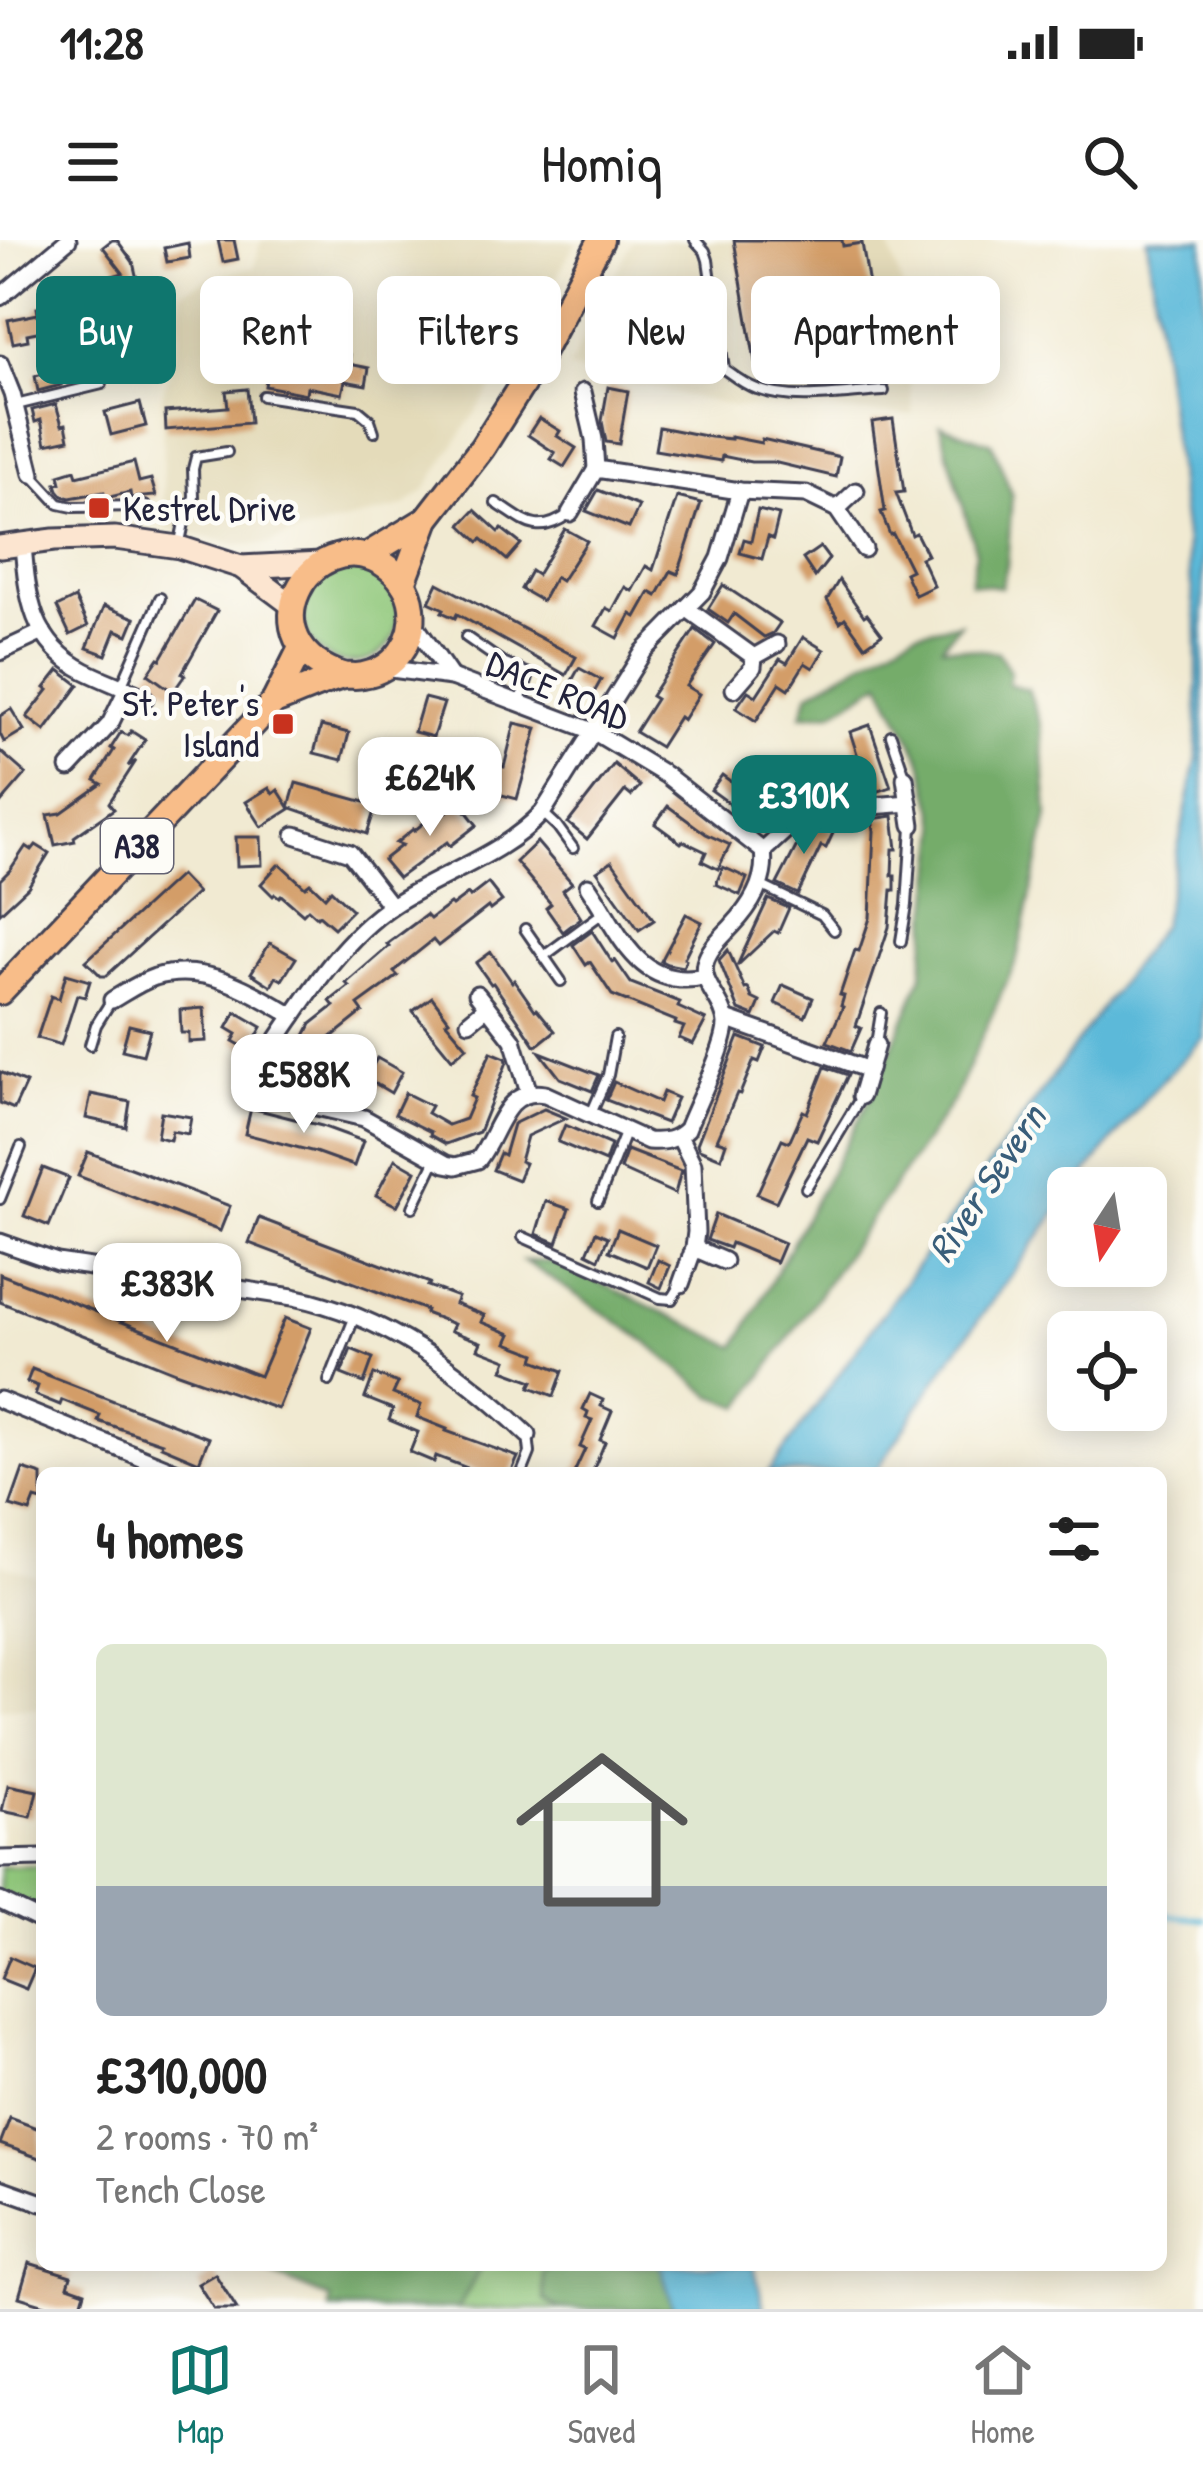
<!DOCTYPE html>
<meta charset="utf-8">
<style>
:root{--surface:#fff;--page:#f2f2f2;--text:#222;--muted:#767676;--line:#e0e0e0;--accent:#0f766e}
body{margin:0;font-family:"Patrick Hand",sans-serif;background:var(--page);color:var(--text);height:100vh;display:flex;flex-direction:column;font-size:45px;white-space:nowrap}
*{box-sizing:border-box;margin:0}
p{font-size:39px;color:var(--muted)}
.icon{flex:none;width:66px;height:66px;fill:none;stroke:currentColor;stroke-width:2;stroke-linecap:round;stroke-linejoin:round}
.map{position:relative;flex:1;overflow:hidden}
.panel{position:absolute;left:36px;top:1227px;width:1131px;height:804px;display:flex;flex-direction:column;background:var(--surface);border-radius:18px;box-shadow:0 6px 30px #0003}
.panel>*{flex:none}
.hud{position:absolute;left:36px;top:36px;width:1131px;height:108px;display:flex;gap:24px}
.needle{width:78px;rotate:192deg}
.buttons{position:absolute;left:1047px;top:927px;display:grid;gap:24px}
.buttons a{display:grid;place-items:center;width:120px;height:120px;border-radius:18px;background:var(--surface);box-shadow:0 6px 30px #0003;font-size:60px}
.price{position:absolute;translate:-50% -102px;padding:0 27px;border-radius:24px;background:#fff;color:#222;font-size:39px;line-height:78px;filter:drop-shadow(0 3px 6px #0008)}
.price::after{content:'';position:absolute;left:50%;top:72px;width:36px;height:27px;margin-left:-18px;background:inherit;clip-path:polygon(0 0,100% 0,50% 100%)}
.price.current{background:var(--accent);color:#fff}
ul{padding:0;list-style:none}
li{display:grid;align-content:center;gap:24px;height:636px;padding:0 60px}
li+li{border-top:3px solid var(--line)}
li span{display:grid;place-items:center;height:372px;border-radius:18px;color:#555}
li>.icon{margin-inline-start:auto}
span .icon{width:216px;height:216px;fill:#fffc;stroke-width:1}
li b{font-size:51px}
h2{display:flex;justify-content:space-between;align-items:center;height:144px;padding:0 60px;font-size:51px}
.tag{padding:0 42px;border-radius:18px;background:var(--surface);box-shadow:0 6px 30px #0003;font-size:42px;line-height:108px}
.tag.current{background:var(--accent);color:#fff}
.status{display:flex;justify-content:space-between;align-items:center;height:84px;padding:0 60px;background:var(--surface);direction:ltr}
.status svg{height:33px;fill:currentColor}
header{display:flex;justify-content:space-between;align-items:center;height:156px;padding:0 60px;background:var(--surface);font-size:54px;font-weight:600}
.dock{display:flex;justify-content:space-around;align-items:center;height:168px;border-top:3px solid var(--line);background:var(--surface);font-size:33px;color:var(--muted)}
.dock a{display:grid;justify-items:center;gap:6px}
.dock .current{color:var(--accent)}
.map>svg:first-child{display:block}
.built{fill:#e4dbba}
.green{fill:#91c87b;stroke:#5a755b;stroke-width:3}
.forest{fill:#74ac6b;stroke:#4b6753;stroke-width:3}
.water{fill:#5bb9d9;stroke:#3e6e8a;stroke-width:3}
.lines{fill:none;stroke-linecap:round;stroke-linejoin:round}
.stream{stroke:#5bb9d9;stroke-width:6}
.building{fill:#d39d67}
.lane-casing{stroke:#414052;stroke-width:14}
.street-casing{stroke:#414052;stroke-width:21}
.secondary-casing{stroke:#414052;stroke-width:27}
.primary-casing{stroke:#414052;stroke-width:30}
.lane{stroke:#fff;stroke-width:8}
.street{stroke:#fff;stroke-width:15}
.secondary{stroke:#fce5d0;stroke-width:21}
.primary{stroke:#f8bd89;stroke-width:24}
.poi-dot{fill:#c8321e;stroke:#fdfcf7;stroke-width:4.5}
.labels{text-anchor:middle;stroke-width:9;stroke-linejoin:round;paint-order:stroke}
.shield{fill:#fdfcf7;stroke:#646373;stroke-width:3}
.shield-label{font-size:33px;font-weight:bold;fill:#22223b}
.poi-label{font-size:36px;fill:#22223b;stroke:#fdfcf7;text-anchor:start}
.street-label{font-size:36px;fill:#22223b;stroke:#fdfcf7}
.water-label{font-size:39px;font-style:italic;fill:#395e7a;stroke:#fdfcf7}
</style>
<div class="status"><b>11:28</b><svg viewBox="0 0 49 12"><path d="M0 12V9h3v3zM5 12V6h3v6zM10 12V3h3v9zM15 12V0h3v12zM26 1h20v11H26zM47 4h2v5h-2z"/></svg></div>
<header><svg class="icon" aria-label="menu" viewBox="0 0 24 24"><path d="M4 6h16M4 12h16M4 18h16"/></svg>Homiq<svg class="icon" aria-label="search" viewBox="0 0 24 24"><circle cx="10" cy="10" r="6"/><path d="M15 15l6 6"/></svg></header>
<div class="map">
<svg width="1203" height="2069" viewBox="0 0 1203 2069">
<rect width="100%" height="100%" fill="#fdfcf7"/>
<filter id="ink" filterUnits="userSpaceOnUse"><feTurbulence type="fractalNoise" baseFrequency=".00833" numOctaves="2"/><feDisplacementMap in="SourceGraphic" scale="24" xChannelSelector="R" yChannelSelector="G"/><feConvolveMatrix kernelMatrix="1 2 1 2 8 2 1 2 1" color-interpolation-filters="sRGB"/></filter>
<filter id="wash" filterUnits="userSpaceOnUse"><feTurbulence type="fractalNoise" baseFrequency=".004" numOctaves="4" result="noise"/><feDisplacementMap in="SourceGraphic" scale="48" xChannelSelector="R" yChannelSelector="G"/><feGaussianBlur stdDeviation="2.7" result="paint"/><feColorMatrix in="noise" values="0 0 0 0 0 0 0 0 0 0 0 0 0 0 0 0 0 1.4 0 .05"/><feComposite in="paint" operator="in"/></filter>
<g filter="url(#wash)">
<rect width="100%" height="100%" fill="#f1ead2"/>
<g class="built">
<path d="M261,0H577L515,113L424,251L403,267L284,297L269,304L240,305L164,288L162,156L180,96L181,52L212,37L254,28Z"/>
<path d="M633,0H887L902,46L913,175L736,167L568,129Z"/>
<path d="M0,1323L42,1339V1468H0Z"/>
</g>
<g class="green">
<circle cx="351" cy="376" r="47"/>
<path d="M42,1626V1675L0,1656V1627Z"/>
<path d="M482,2025H552L543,2034L545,2060L561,2069H458Z"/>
</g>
<g class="forest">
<path d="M940,185L992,203L1012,255L1007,326L1001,347L970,343L976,312Z"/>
<path d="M960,383L942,406L998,412L1010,431L1008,444L1028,449L1041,486L1048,576L1017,719L954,859L741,1167L712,1156L636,1094L524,1021L556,1022L736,1107L875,849L922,736L939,588L922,521L881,442L833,472L802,475L809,453L915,392Z"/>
<path d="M249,2025H482L458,2069H330L331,2059Z"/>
<path d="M552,2025H660L674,2069H561L545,2060L543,2034Z"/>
</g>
<g class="water">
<path d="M1147,0H1203V798L1146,858L1075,948H1068V957L948,1122L875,1233H768L1162,684L1197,517V390Z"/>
<path d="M660,2025H754L764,2069H674Z"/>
</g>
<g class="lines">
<path class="stream" d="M1161,1670L1171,1676L1203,1679"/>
</g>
<g id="blocks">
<g class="building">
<path d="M112,0H117L133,22L141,57L136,50L141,71L118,77L114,62H118L112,36L123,33L103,7Z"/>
<path d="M218,0H234L238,19L223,22Z"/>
<path d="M734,0H842L843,6L862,3L883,130L856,135L853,117L757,133Z"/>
<path d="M188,3L190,18L167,22L164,8Z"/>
<path d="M74,37L79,59L61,62L57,41Z"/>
<path d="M52,65L57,88L27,94L28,100L13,103L8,80L38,74L37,68Z"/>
<path d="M252,81L326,96L323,110L350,115L349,124L369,128L366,145L345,141L342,154L307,147L306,154L265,146L269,122L238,116L241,99L248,100Z"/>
<path d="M133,100L135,107L147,104L151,119L127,125L125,117L90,126L87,111Z"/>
<path d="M57,131L61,145L38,151L35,136Z"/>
<path d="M608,147L628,151L619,204L606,202L602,181Z"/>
<path d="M247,149L250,183L166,190L165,172L228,167L226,151Z"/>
<path d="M140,163L146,186L111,195L105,172Z"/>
<path d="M56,164L62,185L66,184L69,199L46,204L41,180L35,182L32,170Z"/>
<path d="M539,178L560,191L557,196L576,208L564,227L551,219L555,213L528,195Z"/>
<path d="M893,179L904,252L896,253L912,295L916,293L927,315L921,318L934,346L915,355L905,333L911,330L893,294L890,295L881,272L885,271L872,182Z"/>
<path d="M659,187L710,197L731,199V197L761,203L762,199L840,217L836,237L773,222H751L722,216L721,221L655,210Z"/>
<path d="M134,222L139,242L151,239L156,256L131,258L130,252L106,258L104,252L70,258L63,256L58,250L56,244L61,243L59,235L75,230L77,236Z"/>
<path d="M598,250L639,266L629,288L586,271Z"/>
<path d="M677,257L701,263L678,334L671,331L657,356L650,352L636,377L631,374L618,398L596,386L606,368L612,371L625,347L632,351L646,326L653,330Z"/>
<path d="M475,270L499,292L502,289L521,304L507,320L482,299L479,302L461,285Z"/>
<path d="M758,270L779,275L773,299L768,297L762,319L740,313L744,299L751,301Z"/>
<path d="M565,289L587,301L561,341L555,337L542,361L521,349L531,331L537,335Z"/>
<path d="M820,307L829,319L815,337L803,319Z"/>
<path d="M839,340L864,376L867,374L882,394L865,406L845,378L840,382L827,360Z"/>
<path d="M438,343L576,417L566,435L457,374L455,378L442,372L444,369L429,362Z"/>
<path d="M723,345L780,383L773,393L764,397L734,374L728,383L708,369Z"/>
<path d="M75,358L88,386L70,395L57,367Z"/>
<path d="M195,360L217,371L182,433L185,435L173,452L148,434L159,418L161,419Z"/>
<path d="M104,366L135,378L128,395L116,390L106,415L87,408Z"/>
<path d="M695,389L715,404L686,446L699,454L683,480L679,477L660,507L635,492L656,459L651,456Z"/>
<path d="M803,397L824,410L813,428L805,423L789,449L780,443L756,481L736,468L748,451L756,456L780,419L787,423Z"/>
<path d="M579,428L601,440L591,458L569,446Z"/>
<path d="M59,430L79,445L45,491L27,477L48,450L45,448Z"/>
<path d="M424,458L444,463L433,497L414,492Z"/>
<path d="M11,469L24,490L4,502L0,494V476Z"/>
<path d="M515,483L537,488L517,559L498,554L499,549L494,548L499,526L504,527Z"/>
<path d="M870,485L891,547L870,554L850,492Z"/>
<path d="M321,486L349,493L342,520L314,513Z"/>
<path d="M131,491L145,500L128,526L136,521L109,563L114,569L74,597L75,601L55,605L48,575L61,573L102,544L95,540L114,510L111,508L121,492L128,496Z"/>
<path d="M0,511L26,534L0,564Z"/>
<path d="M614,524L640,546L631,556L625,551L587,599L568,583Z"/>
<path d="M828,528L833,547L800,555L796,535Z"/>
<path d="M722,535L753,558L755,556L778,568L769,585L733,566L711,550Z"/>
<path d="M296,543L376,565L367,594L289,567L290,569L262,587L246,562L269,548L273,554L278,550L289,567Z"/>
<path d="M459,562L477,585L450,606L447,602L398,638L383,620L402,605L396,603L413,589L414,591L426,581L430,585Z"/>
<path d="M668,566L706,594L730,605L718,629L702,621L706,612L683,601L681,603L655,584Z"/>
<path d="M893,576L897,609H893L892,635H895V650H892L889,687L856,786L861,788L851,811L827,802L843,767L841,766L844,756L840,755L855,710L859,711L870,678L874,591L872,579Z"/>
<path d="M822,586L834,591L826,608L821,606L798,654L777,644L806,588Z"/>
<path d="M236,597H261L262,625L237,626Z"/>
<path d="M537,602L572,643L563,650L581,678L563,692L546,668L551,664L516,622Z"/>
<path d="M36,605L49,613L28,647L0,673V640L10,630L26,606L32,610Z"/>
<path d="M612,621L654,680L639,690L597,631Z"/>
<path d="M278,625H281L305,647L310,643L325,657L331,650L352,670L334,688L319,675L317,677L308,669L303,674L281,655L279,657L275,654L273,656L261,644Z"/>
<path d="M723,627L747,638L740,655L716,644Z"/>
<path d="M180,635L197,653L106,736H101L86,721Z"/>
<path d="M488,643L502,661L490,670L488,667L438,706L433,700L399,727L394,732L398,736L358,765L363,772L329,799L302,844L282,833L289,819L292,821L311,784L334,766L330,761L349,746L346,743L389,706L387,704L426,675L430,679L450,664L452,666L468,654L470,657Z"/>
<path d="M768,659L789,668L778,693L774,691L737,726Z"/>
<path d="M686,674L702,682L684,718L686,720L683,727L667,724L661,721Z"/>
<path d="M592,691L612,722L615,720L631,743L680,762L678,767L706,780L693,804L679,798L684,787L675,784L676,781L612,755L590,722L586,725L573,705Z"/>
<path d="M270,703L296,718L282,740L276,737L271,746L251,733Z"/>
<path d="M728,710L745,749L748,748L752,758L760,762L754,776L739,770L719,720Z"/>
<path d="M491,712L512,742L514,740L535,770L537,769L555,791L536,806L493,743L491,744L476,723Z"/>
<path d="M66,734L90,741L85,757L77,755L61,805L37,798L51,756L59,759Z"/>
<path d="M783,745L813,758L805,777L775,763Z"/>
<path d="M432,757L449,780L446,782L467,807L452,819L413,771Z"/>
<path d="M204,768L206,801L189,802V793H181L180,770Z"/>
<path d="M236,772L262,787L249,810L233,801L237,794L227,788Z"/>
<path d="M129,785L150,790L143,815L122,810Z"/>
<path d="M739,797L765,807L759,822L754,820L740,854L737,853L717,900L726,903L721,918L699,909L697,904Z"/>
<path d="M491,812L506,818L507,822L479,892L446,904L430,895L431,892L395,874L405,853L431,866L427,873L448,885L465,879L474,858L470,856Z"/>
<path d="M540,812L599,835L592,851L560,838Z"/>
<path d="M377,818L402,832L391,853L366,838Z"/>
<path d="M825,827L848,835L817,901L807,897L776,962L757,954L782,899L789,902L803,871L807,873Z"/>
<path d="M0,832L26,843L14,869L0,863Z"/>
<path d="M614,842L659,862L663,852L677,858L666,883L606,860Z"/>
<path d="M91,854L130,862L126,887L86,878Z"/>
<path d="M251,868L322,886L363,901L354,926L315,912L245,894Z"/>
<path d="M544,869L566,878L527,896L520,921L525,923L518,940L493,930L500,913L504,915L513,884Z"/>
<path d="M161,872L191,877L188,894L172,891L170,900L157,897Z"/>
<path d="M565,885L611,905L605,922L558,902Z"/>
<path d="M627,910L681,931L675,954L620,929Z"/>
<path d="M88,912L230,966L220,991L78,936Z"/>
<path d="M395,919L416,931L397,966L376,955Z"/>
<path d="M43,928L69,938L49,986L24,976Z"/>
<path d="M546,961L569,969L557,1003L536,994Z"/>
<path d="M716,974L784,1003L776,1022L731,1003L729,1008L707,1000Z"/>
<path d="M259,978L430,1043L428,1046L458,1057L455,1064L484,1075L481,1082L511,1094L507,1103L536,1114L534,1120L563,1131L554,1156L530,1147L533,1141L503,1130L507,1120L478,1109L481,1102L451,1091L454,1084L425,1073L426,1070L249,1003Z"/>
<path d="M618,989L656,1005L647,1027L609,1011Z"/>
<path d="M596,992L608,997L599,1019L587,1013Z"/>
<path d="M658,1020L670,1026L661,1048L649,1042Z"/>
<path d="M0,1034L260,1136L285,1078L311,1088L278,1169L178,1133L0,1062Z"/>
<path d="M351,1109L373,1118L364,1143L341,1134Z"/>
<path d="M32,1129L209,1198L199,1222L161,1206L162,1203L98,1181L100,1175L62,1160L60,1165L35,1155L38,1146L27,1142Z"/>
<path d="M374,1134L398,1143L393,1154L421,1165L417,1177L447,1189L446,1191L518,1217L511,1233H480L436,1216L434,1222L410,1212L418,1192L389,1180L393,1169L365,1158Z"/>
<path d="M590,1154L603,1160L601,1166L612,1171L600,1200L605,1202L592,1233H574L585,1209L580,1207L592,1180L586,1178L588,1172L583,1169Z"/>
<path d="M23,1229L42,1235V1261L35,1259L30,1272L10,1266Z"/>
<path d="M8,1545L37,1551L31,1577L2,1571Z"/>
<path d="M10,1717L35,1728L26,1749L1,1739Z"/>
<path d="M10,1878L42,1890V1919L0,1904Z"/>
<path d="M29,2023L71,2036L68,2046L85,2052L80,2069H58L19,2057Z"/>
<path d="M215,2034L237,2069H214L198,2044Z"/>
</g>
</g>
</g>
<g filter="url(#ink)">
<use href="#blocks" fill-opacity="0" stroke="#414052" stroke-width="3"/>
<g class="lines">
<g class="lane-casing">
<g id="lane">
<path d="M695,0L705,11L708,20L724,129C735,137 745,145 757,149C795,163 845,153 884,151"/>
<path d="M263,156L358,170L370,180L374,192"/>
<path d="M16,165L102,144"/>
<path d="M33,236L59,264L73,267L145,266"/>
<path d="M496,263C525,281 536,297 569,274"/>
<path d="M179,307L185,278L194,257L193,229L196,217L227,212"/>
<path d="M466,397L505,424L529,434L520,461"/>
<path d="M122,444L160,358"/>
<path d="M891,495L905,536"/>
<path d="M543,573L557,586L573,608"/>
<path d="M760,645L822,675L834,690"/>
<path d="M525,689L561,741"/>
<path d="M901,701L907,665L912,587"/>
<path d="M544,716L604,672"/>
<path d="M876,804L881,773"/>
<path d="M90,805L96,785L111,761"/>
<path d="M258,857L310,866"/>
<path d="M591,874L608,835L615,797"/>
<path d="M806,948L861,857"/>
<path d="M0,959L21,907"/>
<path d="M598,961L625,893"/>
<path d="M413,967L436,919"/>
<path d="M523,997L660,1058L672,1059L680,1046"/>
<path d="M329,1141L355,1076"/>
<path d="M522,1233L530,1213L528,1195"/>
</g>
</g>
<g class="street-casing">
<g id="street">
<path d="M0,57L68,0"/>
<path d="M0,124L12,154L32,234"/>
<path d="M583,152L594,199L596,229"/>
<path d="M837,269L856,251"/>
<path d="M570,273L596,229L740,251L806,254L837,269L864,309"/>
<path d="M23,304C27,357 32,404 85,431C105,441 126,448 145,458"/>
<path d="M686,368L754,417L753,427L734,449"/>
<path d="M413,382L451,437"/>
<path d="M0,412L43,392"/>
<path d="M754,417L777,404"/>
<path d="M69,528L110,484L127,449"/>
<path d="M905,538L912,585"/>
<path d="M295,595L350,613L391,666"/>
<path d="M763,611L799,578L811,571L909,563"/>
<path d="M588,646C620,693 638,751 704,737"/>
<path d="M477,754L513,800L529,853"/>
<path d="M112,760C126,752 140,742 155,737C204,722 254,752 293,776"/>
<path d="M726,779L869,830"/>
<path d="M469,782L487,767"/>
<path d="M272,807C306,757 341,700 393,665C442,633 502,616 543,572L644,411L702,352L720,318L740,251"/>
<path d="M861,856L876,805"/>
<path d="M312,866L364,878L446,924L456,926L478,920C499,894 503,847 545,854L648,901C664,902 675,901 687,889C696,865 726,807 726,784C725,761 700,745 705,723C709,708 722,697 732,686C752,665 767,639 763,611L666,535L593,491L451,437L384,428"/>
<path d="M350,873L360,849"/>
<path d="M679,896L693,924L696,992L694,1008L681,1044"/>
<path d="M0,1002L57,1022L293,1057C386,1076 461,1131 528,1195"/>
<path d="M694,1008L724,1021"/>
<path d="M0,1160L180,1233"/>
<path d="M0,1619L42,1618"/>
<path d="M0,1661L42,1681"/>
<path d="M0,1948L42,1963"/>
</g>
</g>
<g class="secondary-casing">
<g id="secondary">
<path d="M0,307L54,300L115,298L179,307L241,327L292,365"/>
<path d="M241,327L321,323"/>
</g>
</g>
<g class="primary-casing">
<g id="primary">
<path d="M366,316L427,279"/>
<path d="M403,343L427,279L482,208L537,121L601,0"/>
<path d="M274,462C297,454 321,441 344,436C351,435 356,437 363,435C395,430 416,400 412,368C410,349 398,333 382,323C310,282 241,403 345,436"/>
<path d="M0,752L274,462L301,408"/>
</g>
</g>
<use href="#lane" class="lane"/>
<use href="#street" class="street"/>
<use href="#secondary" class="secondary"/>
<use href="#primary" class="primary"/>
</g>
</g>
<g class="poi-dot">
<rect x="87" y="256" width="24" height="24" rx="6"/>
<rect x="271" y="472" width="24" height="24" rx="6"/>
</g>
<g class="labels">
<rect class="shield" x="101" y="579" width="72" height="54" rx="9"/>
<g class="shield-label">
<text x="137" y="618">A38</text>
</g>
<g class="poi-label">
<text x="123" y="281">Kestrel Drive</text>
<text x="259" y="476" text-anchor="end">St. Peter's<tspan x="259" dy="41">Island</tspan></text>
</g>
<g class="street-label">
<text transform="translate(558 450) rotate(23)" y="13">DACE ROAD</text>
</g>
<g class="water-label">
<text transform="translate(986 943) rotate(-56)" y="14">River Severn</text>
</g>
</g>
</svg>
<div class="buttons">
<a><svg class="needle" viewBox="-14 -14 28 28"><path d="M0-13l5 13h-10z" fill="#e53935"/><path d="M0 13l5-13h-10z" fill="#767676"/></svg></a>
<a><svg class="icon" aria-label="locate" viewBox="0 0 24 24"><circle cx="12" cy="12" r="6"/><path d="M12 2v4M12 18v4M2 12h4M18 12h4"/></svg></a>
</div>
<b class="price" style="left:430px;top:599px">£624K</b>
<b class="price current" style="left:804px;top:617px">£310K</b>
<b class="price" style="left:304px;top:896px">£588K</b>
<b class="price" style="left:167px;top:1105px">£383K</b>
<div class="hud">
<a class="tag current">Buy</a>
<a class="tag">Rent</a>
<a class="tag">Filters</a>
<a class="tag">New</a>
<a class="tag">Apartment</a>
</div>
<section class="panel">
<h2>4 homes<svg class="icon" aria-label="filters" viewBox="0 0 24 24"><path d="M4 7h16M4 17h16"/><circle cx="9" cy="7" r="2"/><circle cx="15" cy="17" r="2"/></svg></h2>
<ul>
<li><span style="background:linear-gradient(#dfe7d0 65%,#9aa5b1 0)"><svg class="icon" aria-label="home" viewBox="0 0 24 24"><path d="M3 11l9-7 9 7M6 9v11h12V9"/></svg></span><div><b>£310,000</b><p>2 rooms · 70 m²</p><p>Tench Close</p></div></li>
</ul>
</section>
</div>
<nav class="dock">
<a class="current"><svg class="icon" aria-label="map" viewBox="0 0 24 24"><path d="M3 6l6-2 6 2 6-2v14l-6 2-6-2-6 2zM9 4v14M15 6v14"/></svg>Map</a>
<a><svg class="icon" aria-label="saved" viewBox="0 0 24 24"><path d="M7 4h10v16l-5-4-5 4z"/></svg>Saved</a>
<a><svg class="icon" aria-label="home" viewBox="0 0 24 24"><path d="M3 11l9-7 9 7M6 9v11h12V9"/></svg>Home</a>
</nav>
